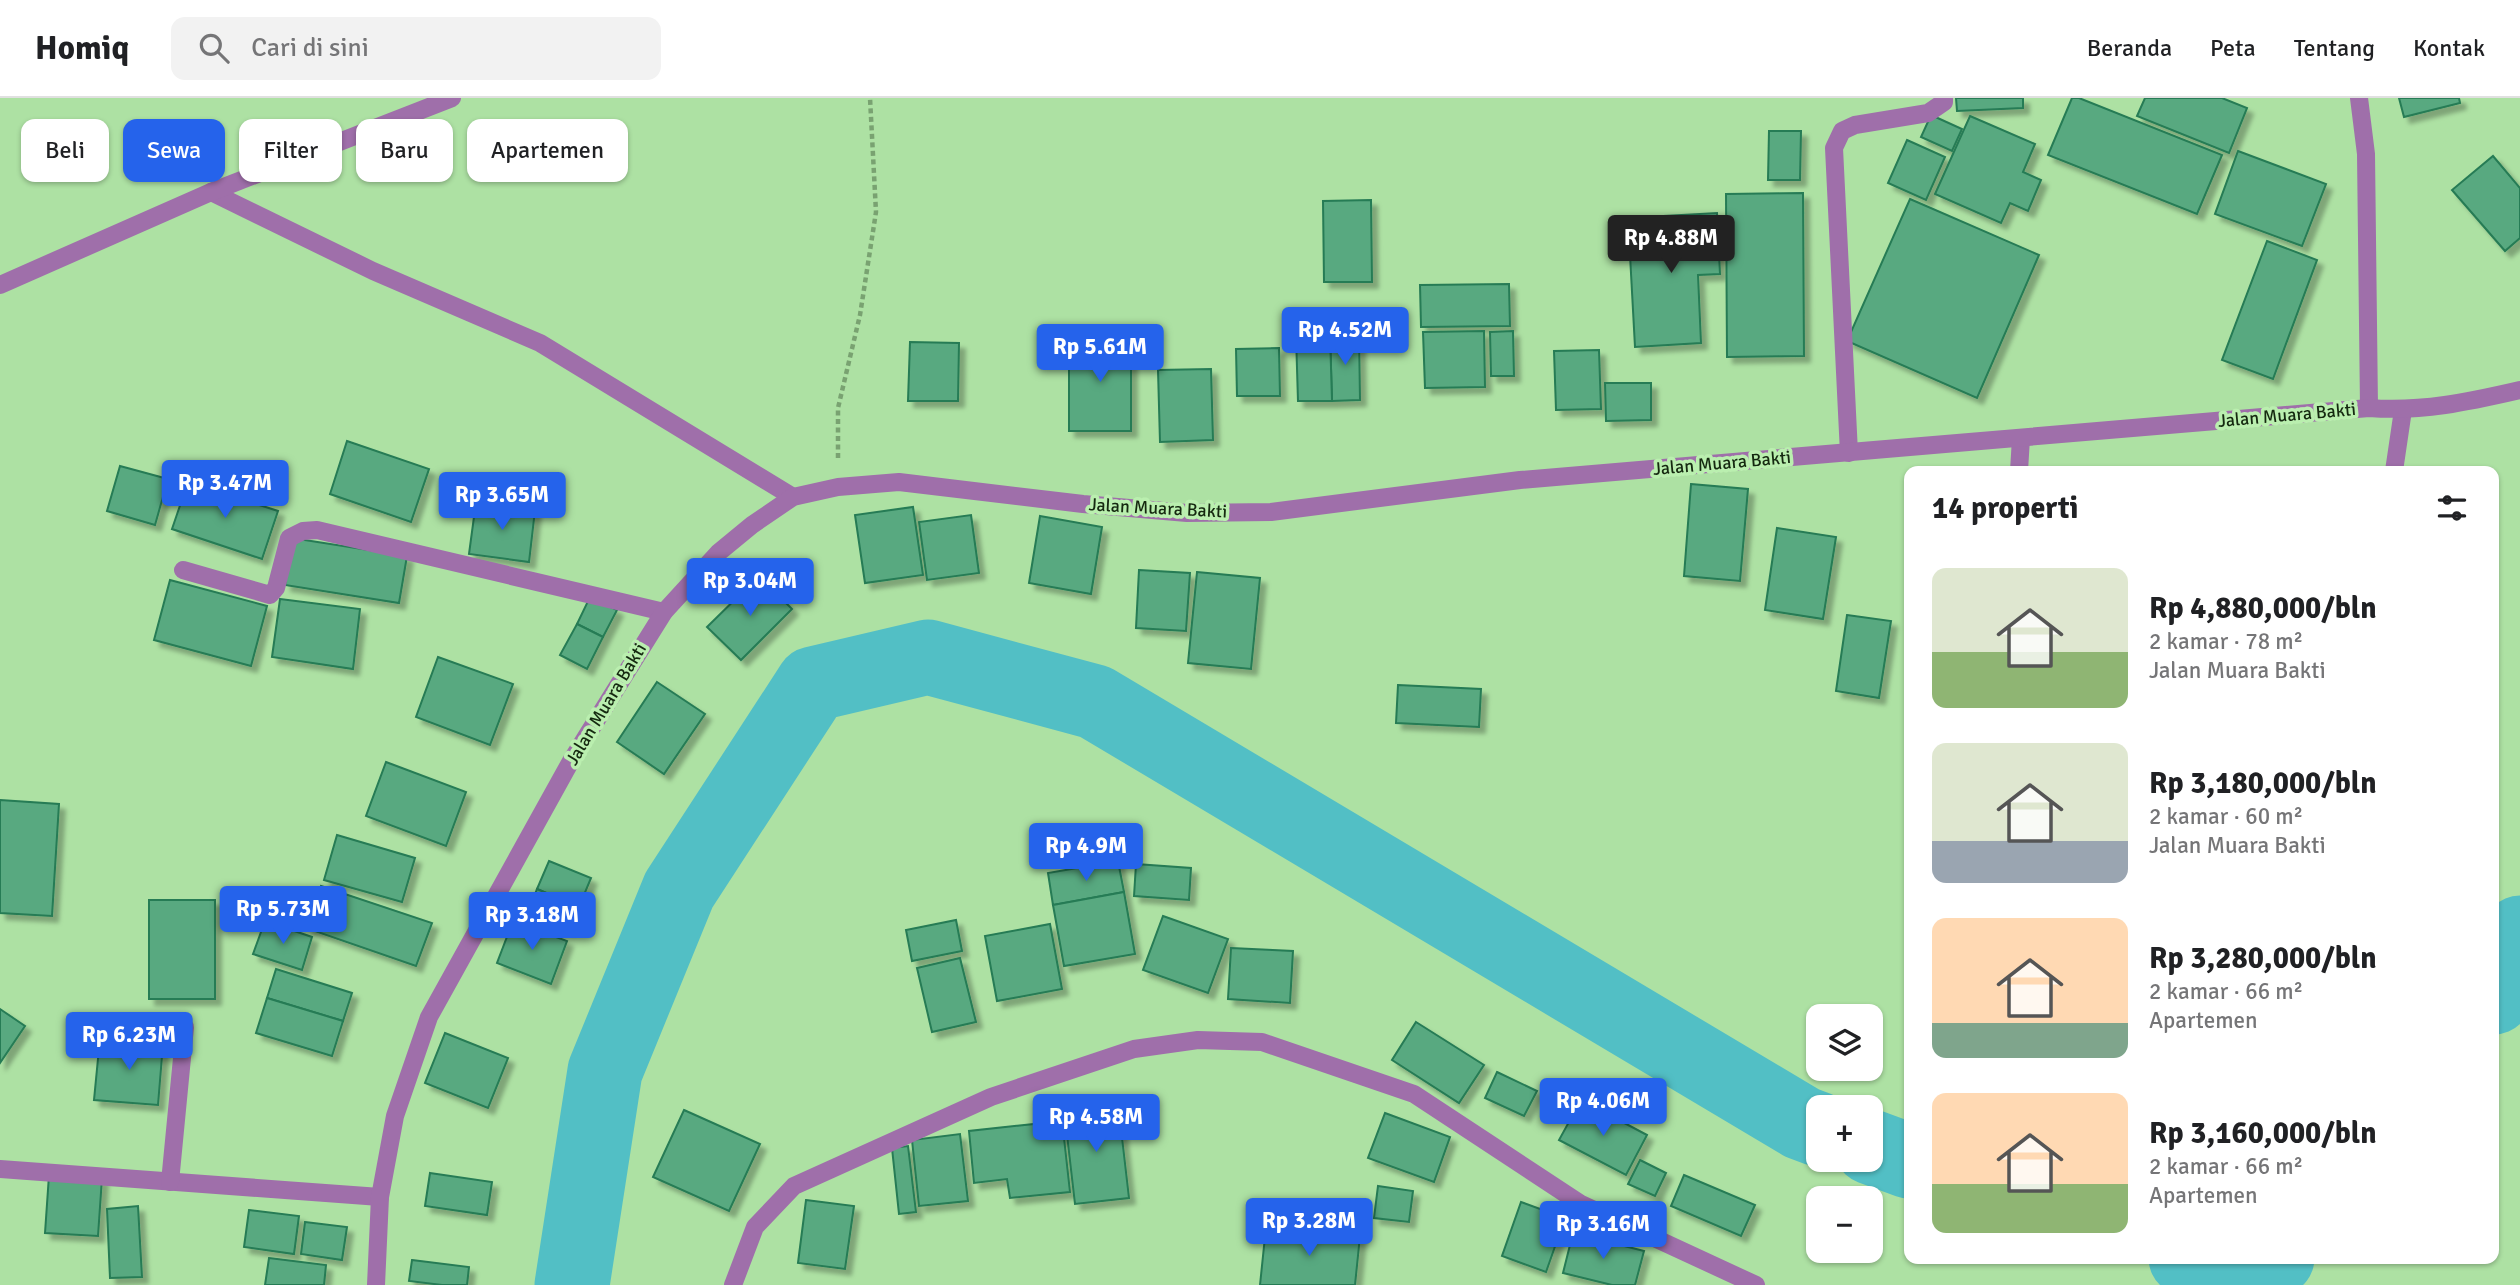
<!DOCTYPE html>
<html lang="id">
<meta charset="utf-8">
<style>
:root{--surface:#fff;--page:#f2f2f2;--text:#202124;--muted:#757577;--line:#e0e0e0;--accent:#2563eb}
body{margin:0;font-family:Signika,sans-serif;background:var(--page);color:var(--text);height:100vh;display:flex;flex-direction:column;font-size:26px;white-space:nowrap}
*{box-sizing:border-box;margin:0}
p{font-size:23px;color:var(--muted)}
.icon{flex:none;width:38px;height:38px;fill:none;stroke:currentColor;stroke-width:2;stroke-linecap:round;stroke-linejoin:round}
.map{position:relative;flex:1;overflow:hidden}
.sheet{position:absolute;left:1904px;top:368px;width:595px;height:798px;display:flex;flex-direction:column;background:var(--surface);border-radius:14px;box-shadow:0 2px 5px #0004}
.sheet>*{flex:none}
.guide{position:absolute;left:21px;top:21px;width:665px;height:63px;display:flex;gap:14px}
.controls{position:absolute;left:1806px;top:906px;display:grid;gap:14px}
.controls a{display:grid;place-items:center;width:77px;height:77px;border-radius:14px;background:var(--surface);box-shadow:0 2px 5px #0004;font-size:35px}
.price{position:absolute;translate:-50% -60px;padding:0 16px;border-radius:7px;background:var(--accent);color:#fff;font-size:23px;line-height:46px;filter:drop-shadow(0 2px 4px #0008)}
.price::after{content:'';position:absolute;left:50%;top:42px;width:21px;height:16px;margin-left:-10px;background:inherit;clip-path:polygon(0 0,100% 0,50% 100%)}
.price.active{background:#222;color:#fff}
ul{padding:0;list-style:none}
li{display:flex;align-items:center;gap:21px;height:175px;padding:0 28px}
li span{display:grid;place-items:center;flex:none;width:196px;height:140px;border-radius:14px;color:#555}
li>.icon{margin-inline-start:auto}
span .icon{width:84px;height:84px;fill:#fffc;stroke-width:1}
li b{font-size:30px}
h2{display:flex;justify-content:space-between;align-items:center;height:84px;padding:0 28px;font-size:30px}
.pill{padding:0 24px;border-radius:14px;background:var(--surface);box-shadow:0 2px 5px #0004;font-size:24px;line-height:63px}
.pill.active{background:var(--accent);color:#fff}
header{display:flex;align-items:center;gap:42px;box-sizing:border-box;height:98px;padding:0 35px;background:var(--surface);border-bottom:2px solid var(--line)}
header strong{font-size:33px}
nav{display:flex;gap:38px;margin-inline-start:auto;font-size:24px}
.search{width:490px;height:63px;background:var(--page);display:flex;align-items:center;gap:18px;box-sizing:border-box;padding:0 24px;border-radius:14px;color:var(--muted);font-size:26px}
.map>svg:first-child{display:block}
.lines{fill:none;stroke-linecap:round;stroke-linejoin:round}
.river{stroke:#52bfc5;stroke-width:75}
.building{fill:#58a980;stroke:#267b55;stroke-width:2;filter:url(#shadow)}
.path{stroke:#79a271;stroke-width:4.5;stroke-dasharray:5 3.5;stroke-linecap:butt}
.minor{stroke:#9f6faa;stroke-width:18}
.labels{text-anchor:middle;stroke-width:7;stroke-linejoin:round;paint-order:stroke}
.street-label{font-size:18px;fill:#152910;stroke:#baefaf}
</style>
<header>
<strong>Homiq</strong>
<div class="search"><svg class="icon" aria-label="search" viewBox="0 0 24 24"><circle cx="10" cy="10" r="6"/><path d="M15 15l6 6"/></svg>Cari di sini</div>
<nav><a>Beranda</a><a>Peta</a><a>Tentang</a><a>Kontak</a></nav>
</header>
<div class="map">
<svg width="2520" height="1187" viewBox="0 0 2520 1187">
<defs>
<filter id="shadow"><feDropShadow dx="6" dy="6" stdDeviation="2" flood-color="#0004"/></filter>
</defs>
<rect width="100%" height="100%" fill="#ade1a3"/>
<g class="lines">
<g class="river">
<path d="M2494,899L2520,835"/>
<path d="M1871,1049L1909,1063"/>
<path d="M2186,1160L2211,1169L2277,1160"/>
<path d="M572,1187L605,973L679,792L813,586L928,559L1095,604L1802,1025L1818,1031"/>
</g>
</g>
<g class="building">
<path d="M1956,0H2023V10L1957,13Z"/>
<path d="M2072,0H2079L2222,57L2197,116L2048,57Z"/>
<path d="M2145,0H2222L2247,10L2229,55L2137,18Z"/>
<path d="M2399,0H2459L2460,5L2404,19Z"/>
<path d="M1931,17L1962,31L1952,53L1921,39Z"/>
<path d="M1970,18L2035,46L2023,74L2041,82L2028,113L2010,105L2001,125L1935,96Z"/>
<path d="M1769,33H1801L1800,82H1768Z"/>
<path d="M1907,42L1945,59L1926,102L1888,85Z"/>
<path d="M2238,53L2326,86L2302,148L2215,116Z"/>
<path d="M2493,58L2520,90V140L2505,153L2452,92Z"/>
<path d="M1803,95L1804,258L1727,259L1726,96Z"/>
<path d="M1910,101L2039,157L1977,300L1847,243Z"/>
<path d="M1371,102L1372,184H1324L1323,103Z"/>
<path d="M1717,115L1720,176L1698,177L1701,245L1635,249L1628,120Z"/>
<path d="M2267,143L2317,162L2273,281L2222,262Z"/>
<path d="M1509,186L1510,228L1421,229L1420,187Z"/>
<path d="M1484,233L1485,289L1425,290L1423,234Z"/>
<path d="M1513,233L1514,278H1491L1490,234Z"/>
<path d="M1359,235L1360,302L1332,303L1330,236Z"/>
<path d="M1330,236L1332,303H1298L1296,237Z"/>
<rect x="1069" y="239" width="62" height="94"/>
<path d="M910,244L959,245L958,303H908Z"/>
<path d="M1279,250L1280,298H1237L1236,251Z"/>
<path d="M1599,252L1601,311L1556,312L1554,253Z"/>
<path d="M1211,271L1213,342L1160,344L1158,272Z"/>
<path d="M1605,285H1651V322L1606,323Z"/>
<path d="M347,343L429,371L411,424L330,396Z"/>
<path d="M120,368L168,381L155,427L107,413Z"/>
<path d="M188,384L278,413L262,461L172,431Z"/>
<path d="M1691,386L1748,391L1740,483L1684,478Z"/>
<path d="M476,404L535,412L529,464L469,456Z"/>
<path d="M913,409L923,477L865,485L855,417Z"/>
<path d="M971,417L979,475L927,482L919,424Z"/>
<path d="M1040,418L1102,429L1091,496L1029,485Z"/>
<path d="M1777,430L1836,439L1823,521L1765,512Z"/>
<path d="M292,440L407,458L399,505L285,487Z"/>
<path d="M1139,472L1190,475L1186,533L1136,530Z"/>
<path d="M1197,474L1260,480L1251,571L1188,565Z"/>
<path d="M759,478L792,511L741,562L707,529Z"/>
<path d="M170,482L267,508L251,568L154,542Z"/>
<path d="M590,499L617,512L603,539L577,526Z"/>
<path d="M280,501L360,511L353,571L272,559Z"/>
<path d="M1847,517L1891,523L1879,600L1836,593Z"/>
<path d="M577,526L603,539L587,571L560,557Z"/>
<path d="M438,559L513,586L490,647L416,619Z"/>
<path d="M657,584L705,616L664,676L617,644Z"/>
<path d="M1398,587L1481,591L1479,629L1396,625Z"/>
<path d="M386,664L466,694L446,748L366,718Z"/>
<path d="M0,702L59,706L52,818L0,815Z"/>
<path d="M337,737L415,760L402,804L324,782Z"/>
<path d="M549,763L591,780L579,809L537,791Z"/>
<path d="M1118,763L1124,794L1053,807L1048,775Z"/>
<path d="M1136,766L1191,770L1189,802L1134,798Z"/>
<path d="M321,788L432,825L416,868L306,830Z"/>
<path d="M537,791L579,809L569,831L528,814Z"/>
<path d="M1124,794L1135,856L1064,868L1053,807Z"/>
<rect x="149" y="802" width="66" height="99"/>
<path d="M1163,818L1228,841L1208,895L1143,872Z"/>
<path d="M956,822L962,853L912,863L906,832Z"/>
<path d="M265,823L312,839L302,872L253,856Z"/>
<path d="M513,823L567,843L551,886L497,865Z"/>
<path d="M1050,826L1062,891L997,903L985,838Z"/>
<path d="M1231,850L1293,853L1290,905L1228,901Z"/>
<path d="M960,860L976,924L932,934L917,870Z"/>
<path d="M276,871L352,895L343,923L267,900Z"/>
<path d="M267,900L343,923L332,958L256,935Z"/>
<path d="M0,911L25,928L0,965Z"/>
<path d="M1416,924L1484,967L1459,1005L1392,962Z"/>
<path d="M445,935L508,960L488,1010L425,985Z"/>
<path d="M100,940L163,946L158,1007L94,1002Z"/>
<path d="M1497,974L1537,993L1524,1018L1485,1000Z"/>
<path d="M1581,1002L1647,1037L1626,1077L1559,1042Z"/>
<path d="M1118,1005L1129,1100L1075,1106L1064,1011Z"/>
<path d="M684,1012L760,1046L729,1113L653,1079Z"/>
<path d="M1061,1013L1070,1094L1010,1100L1007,1081L974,1085L969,1033L1043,1025L1042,1015Z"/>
<path d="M1385,1015L1450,1039L1434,1084L1368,1060Z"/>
<path d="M960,1036L968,1103L919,1108L912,1042Z"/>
<path d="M908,1048L916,1114L899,1116L892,1050Z"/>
<path d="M1640,1062L1666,1075L1655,1098L1628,1086Z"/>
<path d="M430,1075L492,1084L487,1117L425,1108Z"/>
<path d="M49,1077L102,1080L98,1138L45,1135Z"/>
<path d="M1684,1077L1755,1107L1741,1138L1671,1108Z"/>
<path d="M1378,1088L1413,1093L1409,1124L1374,1120Z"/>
<path d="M806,1102L854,1108L845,1171L798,1165Z"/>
<path d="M1521,1104L1565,1120L1546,1174L1502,1158Z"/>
<path d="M138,1108L142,1179L110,1180L107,1111Z"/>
<path d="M249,1112L299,1118L294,1156L244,1149Z"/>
<path d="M305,1124L347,1129L342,1162L301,1156Z"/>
<path d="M1266,1129L1360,1138L1355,1187H1260Z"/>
<path d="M1573,1135L1644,1153L1635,1187H1612L1563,1175Z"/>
<path d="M269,1160L326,1167L324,1187H265Z"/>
<path d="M412,1162L469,1169L467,1187H442L409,1183Z"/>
</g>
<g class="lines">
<path class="path" d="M838,360V310L860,217L876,114L870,0"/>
<g class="minor">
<path d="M2359,0L2366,56L2369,310"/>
<path d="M211,94L373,173L540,245L793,399"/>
<path d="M0,187L211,94L452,0"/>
<path d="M1849,355L1834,50L1842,33L1855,27L1928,15L1944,4V0"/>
<path d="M2019,373L2021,340"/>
<path d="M2394,373L2403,312"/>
<path d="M183,472L270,497L276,490L289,440L303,433L317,432L664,514"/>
<path d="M0,1071L380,1099"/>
<path d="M170,1084L185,929"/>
<path d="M376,1187L380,1099L395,1018L429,919L571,663L664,514L718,455L752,427L793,399L838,389L899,384L1083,406L1187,415L1271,414L1520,382L2369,310C2422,314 2468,304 2520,292"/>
<path d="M733,1187L755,1129L794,1088L991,999L1134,951L1198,942L1262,944L1414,996L1581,1106L1756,1187"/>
</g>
</g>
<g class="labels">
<g class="street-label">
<text transform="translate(2287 317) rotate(-5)" y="6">Jalan Muara Bakti</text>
<text transform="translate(1722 365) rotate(-5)" y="6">Jalan Muara Bakti</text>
<text transform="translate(1158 410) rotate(3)" y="6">Jalan Muara Bakti</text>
<text transform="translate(606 606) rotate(-59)" y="6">Jalan Muara Bakti</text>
</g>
</g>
</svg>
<div class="controls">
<a><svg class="icon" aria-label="layers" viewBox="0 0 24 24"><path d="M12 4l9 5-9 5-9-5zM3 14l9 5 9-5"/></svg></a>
<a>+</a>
<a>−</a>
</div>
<b class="price active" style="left:1671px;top:177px">Rp 4.88M</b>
<b class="price" style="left:1345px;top:269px">Rp 4.52M</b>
<b class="price" style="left:1100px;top:286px">Rp 5.61M</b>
<b class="price" style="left:225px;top:422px">Rp 3.47M</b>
<b class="price" style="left:502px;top:434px">Rp 3.65M</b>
<b class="price" style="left:750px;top:520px">Rp 3.04M</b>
<b class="price" style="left:1086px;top:785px">Rp 4.9M</b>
<b class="price" style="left:283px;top:848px">Rp 5.73M</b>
<b class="price" style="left:532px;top:854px">Rp 3.18M</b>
<b class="price" style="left:129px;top:974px">Rp 6.23M</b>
<b class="price" style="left:1603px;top:1040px">Rp 4.06M</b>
<b class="price" style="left:1096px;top:1056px">Rp 4.58M</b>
<b class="price" style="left:1309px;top:1160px">Rp 3.28M</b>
<b class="price" style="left:1603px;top:1163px">Rp 3.16M</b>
<div class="guide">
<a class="pill">Beli</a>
<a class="pill active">Sewa</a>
<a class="pill">Filter</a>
<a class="pill">Baru</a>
<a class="pill">Apartemen</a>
</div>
<section class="sheet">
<h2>14 properti<svg class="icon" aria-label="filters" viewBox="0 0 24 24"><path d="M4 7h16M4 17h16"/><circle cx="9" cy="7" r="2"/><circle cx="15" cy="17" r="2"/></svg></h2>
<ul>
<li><span style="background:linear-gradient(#dfe7d0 60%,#8fb573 0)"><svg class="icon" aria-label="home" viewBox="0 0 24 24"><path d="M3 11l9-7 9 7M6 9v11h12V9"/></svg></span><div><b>Rp 4,880,000/bln</b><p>2 kamar · 78 m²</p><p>Jalan Muara Bakti</p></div></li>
<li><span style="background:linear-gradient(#dfe7d0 70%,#9aa5b1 0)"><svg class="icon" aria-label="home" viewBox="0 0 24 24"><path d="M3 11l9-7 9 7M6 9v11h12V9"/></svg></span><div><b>Rp 3,180,000/bln</b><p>2 kamar · 60 m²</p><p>Jalan Muara Bakti</p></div></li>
<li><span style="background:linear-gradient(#ffd9b3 75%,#7fa58c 0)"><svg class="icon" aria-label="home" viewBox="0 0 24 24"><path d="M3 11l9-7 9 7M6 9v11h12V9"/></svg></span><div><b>Rp 3,280,000/bln</b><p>2 kamar · 66 m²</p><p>Apartemen</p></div></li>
<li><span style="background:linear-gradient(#ffd9b3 65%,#8fb573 0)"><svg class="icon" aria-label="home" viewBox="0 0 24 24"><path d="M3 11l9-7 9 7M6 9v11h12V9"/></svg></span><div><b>Rp 3,160,000/bln</b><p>2 kamar · 66 m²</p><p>Apartemen</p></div></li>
</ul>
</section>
</div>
